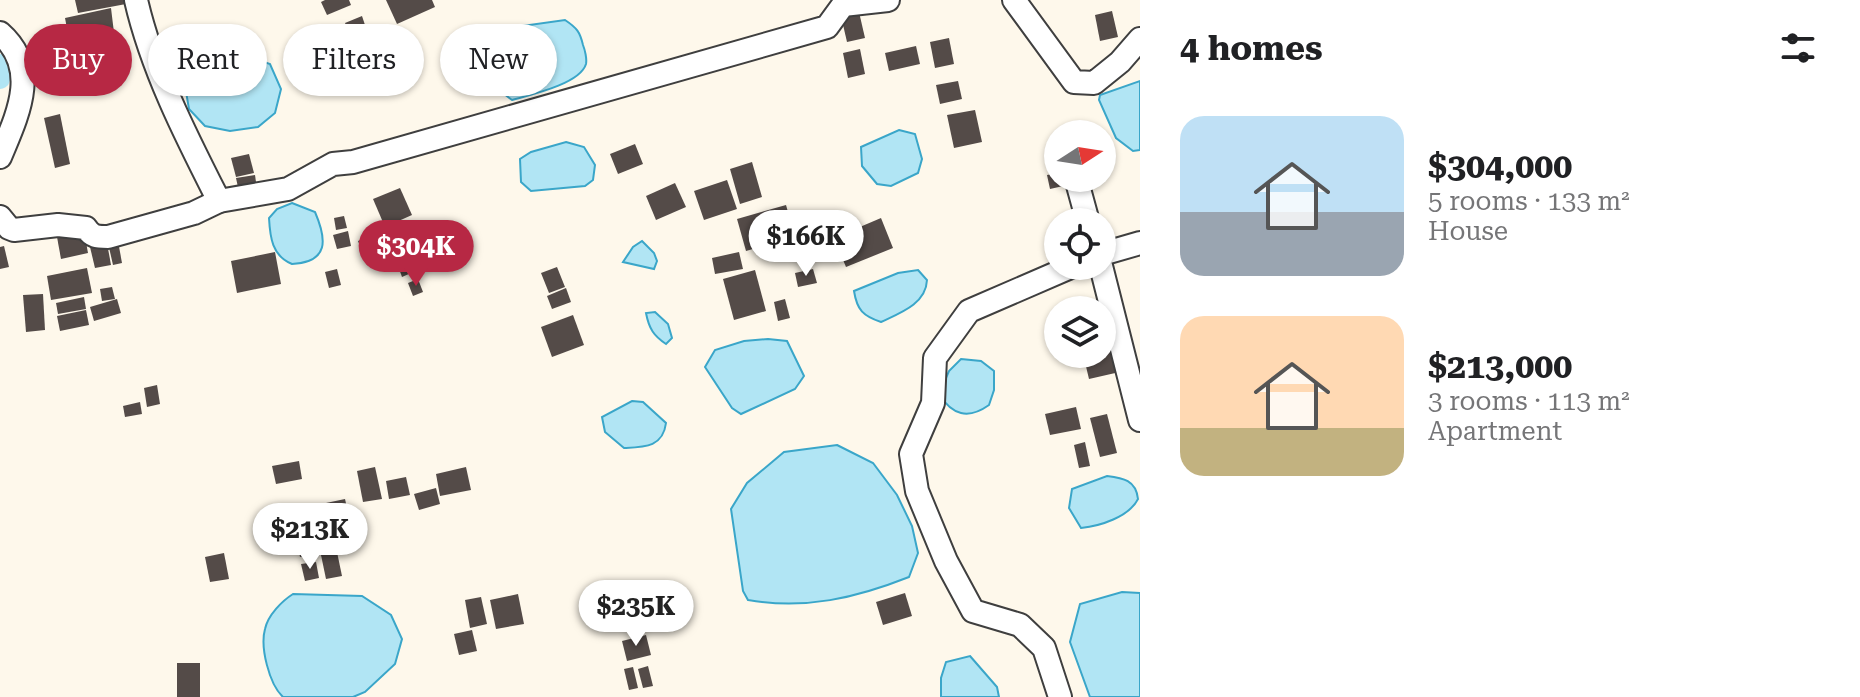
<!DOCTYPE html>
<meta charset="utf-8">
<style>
:root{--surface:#fff;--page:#f2f2f2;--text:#202124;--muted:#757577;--accent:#b72844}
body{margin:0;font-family:"Roboto Serif",serif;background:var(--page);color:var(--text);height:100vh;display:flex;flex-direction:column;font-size:30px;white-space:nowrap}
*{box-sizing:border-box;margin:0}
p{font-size:26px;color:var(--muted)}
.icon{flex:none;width:44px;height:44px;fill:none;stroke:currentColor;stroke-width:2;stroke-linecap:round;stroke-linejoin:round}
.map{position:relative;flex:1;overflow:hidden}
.drawer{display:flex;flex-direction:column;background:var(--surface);width:720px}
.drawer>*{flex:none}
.banner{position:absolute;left:24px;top:24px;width:760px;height:72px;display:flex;gap:16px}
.needle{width:52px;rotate:78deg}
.fabs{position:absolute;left:1044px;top:120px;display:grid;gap:16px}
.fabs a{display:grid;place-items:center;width:72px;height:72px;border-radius:50%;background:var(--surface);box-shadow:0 2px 6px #0004;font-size:40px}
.price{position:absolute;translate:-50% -68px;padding:0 18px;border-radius:28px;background:#fff;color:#222;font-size:26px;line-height:52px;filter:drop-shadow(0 2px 4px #0008)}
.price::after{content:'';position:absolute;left:50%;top:48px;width:24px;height:18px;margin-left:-12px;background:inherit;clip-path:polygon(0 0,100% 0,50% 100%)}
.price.selected{background:var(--accent);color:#fff}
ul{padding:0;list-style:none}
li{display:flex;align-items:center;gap:24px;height:200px;padding:0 40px}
li span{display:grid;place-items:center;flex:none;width:224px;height:160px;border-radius:24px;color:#555}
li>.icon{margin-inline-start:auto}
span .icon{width:96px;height:96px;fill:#fffc;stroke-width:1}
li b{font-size:34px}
h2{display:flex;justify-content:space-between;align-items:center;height:96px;padding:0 40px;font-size:34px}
.chip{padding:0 28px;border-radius:36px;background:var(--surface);box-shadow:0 2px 6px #0004;font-size:28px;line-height:72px}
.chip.selected{background:var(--accent);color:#fff}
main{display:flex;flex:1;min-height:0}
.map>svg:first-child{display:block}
.water{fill:#b1e5f4;stroke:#3aa6c9;stroke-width:2}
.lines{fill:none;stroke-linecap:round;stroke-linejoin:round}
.canal{stroke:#b1e5f4;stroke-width:20}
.building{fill:#544b48}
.street-casing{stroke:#3f3f3f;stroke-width:26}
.street{stroke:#fff;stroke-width:22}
</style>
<main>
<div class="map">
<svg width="1140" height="697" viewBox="0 0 1140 697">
<rect width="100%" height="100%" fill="#fef8eb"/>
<g class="water">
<path d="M565,20C577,28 580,32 583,45C585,50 587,59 586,64C580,84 530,95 512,100L495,87L487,53V31Z"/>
<path d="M241,54L270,64L281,89L275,113L258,127L230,131L205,126L189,109L185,86L204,56Z"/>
<path d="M1140,81V150L1133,151L1116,138L1099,100L1100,95Z"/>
<path d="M899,130L915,134L922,159L918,173L891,186L877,184L862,166L861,147Z"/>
<path d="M566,142L584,147L595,165L593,180L585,186L531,191L521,182L520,159L531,152Z"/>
<path d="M292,203L315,212C327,240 329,262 292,264C272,256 270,237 269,218L277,209Z"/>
<path d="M642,241L654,253L657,261L654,269L623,262L633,247Z"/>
<path d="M918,270L927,280C926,304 900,313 881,322C863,316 857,310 854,291L898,273Z"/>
<path d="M655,312L668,324L672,338L666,344C654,336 649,329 646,313Z"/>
<path d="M768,339L787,341L804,376L795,389L741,414L732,408L705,367L715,350L744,341Z"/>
<path d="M961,359L981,361L994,371V390L989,405C968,420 952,415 939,394L949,371Z"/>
<path d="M632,401L643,402L666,423C663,447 645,447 624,448L605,432L602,417Z"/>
<path d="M837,445L873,463L897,495L912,526L918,553L909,577C856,598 805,610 748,600L743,591L731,509L747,483L784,452Z"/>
<path d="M1107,476C1123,478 1136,480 1138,499C1129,517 1100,526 1081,528L1069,508L1072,489Z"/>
<path d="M1122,592L1140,593V697H1090L1070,642L1080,604Z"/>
<path d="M293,594L362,596L391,615L402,639L395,664L365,692L353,697H283C269,684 260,647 265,629C268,615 282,601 293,594Z"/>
<path d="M970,656L997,687L999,697H941V678L946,662Z"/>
</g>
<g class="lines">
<path class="canal" d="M0,64L2,69L0,79"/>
</g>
<g class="building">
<path d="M75,0H125L126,4L78,13Z"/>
<path d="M325,0H349L351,5L327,15L321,2Z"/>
<path d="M386,0H432L435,7L397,24Z"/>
<path d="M111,8L115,41L82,48L79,37L69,39L65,18Z"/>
<path d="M1112,11L1118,37L1100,41L1095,15Z"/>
<path d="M859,12L865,38L847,42L841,16Z"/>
<path d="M362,16L365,25L349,32L345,23Z"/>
<path d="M364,30L373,51L355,59L349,45L343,47L340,41Z"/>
<path d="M949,38L954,64L935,68L930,42Z"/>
<path d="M325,46L336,74L317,82L316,79L312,80L303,54Z"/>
<path d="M916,46L920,64L889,71L885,53Z"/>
<path d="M339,47L343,57L334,61L329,51Z"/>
<path d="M860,49L865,74L848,78L843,53Z"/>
<path d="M958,81L962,99L940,104L936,85Z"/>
<path d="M975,110L982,142L954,148L947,115Z"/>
<path d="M60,114L70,164L55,168L44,118Z"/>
<path d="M635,144L643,164L618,174L610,154Z"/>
<path d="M249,154L254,173L236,177L231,158Z"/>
<path d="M752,162L762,197L740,204L730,169Z"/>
<path d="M1058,173V178H1071L1072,184L1050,189L1047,175Z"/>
<path d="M255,175L257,189L239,192L236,178Z"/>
<path d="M727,180L737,209L704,220L694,191Z"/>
<path d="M675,183L686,207L656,220L646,196Z"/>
<path d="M400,188L412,215L385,227L373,199Z"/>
<path d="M786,205L795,237L746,251L737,219Z"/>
<path d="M344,216L347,228L336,230L334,218Z"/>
<path d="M881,218L893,248L846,267L834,238Z"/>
<path d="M385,230L395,256L368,266L358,241Z"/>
<path d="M84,231L88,253L61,259L57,237Z"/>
<path d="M348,231L351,246L337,249L333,235Z"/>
<path d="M118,241L122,263L113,265L108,243Z"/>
<path d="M107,243L111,265L95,268L90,247Z"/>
<path d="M4,246L9,267L0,269V247Z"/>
<path d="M275,252L281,284L237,293L231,261Z"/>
<path d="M739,252L743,269L715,274L712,258Z"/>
<path d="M405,259L411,273L402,277L397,263Z"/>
<path d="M557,267L565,287L549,293L541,273Z"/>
<path d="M87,268L92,293L51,300L47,276Z"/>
<path d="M337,269L341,285L329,288L325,272Z"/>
<path d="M813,269L817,283L798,287L795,273Z"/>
<path d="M755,270L766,311L734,320L723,279Z"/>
<path d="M418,279L423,292L413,296L408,283Z"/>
<path d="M112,287L115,299L102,301L100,289Z"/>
<path d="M566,288L571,302L552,309L547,296Z"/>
<path d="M43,294L45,330L26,332L23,295Z"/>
<path d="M84,297L86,309L58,314L56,303Z"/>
<path d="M117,299L121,313L94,321L90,307Z"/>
<path d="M785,299L790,318L778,321L774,302Z"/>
<path d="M86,310L89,325L60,331L57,316Z"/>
<path d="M573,315L584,345L552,357L541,327Z"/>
<path d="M1119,347L1124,371L1089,379L1083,354H1102V350Z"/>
<path d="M157,385L160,404L147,407L144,388Z"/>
<path d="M140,402L142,414L125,417L123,406Z"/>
<path d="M1076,407L1081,429L1050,435L1045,414Z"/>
<path d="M1107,414L1117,453L1100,457L1090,418Z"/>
<path d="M1085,442L1090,466L1079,468L1074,445Z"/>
<path d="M299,461L302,479L276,484L272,466Z"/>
<path d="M375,467L382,499L363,502L357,471Z"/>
<path d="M466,467L471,490L440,496L436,474Z"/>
<path d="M406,477L410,495L389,499L386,481Z"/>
<path d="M436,488L440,504L419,510L414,494Z"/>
<path d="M345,499L351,526L332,530L326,503Z"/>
<path d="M312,528L317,554L300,557L295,531Z"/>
<path d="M337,552L342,576L326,579L321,555Z"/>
<path d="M224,553L229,579L210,582L205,557Z"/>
<path d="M316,562L319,578L305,581L301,564Z"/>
<path d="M905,593L912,616L883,625L876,602Z"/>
<path d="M518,594L524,624L496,629L490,600Z"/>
<path d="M481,597L487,624L470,628L465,600Z"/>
<path d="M472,630L477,651L459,655L454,634Z"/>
<path d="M646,635L651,655L627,661L622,641Z"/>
<rect x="177" y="663" width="23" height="34"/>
<path d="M648,666L653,686L643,688L638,669Z"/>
<path d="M633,667L638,688L629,690L624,669Z"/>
</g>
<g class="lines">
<g class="street-casing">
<g id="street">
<path d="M136,0C152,70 187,138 219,201L288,189L333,164L353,162L827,27L843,5L888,0"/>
<path d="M1014,0L1074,82L1094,83L1120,62L1140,39"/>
<path d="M0,33C41,69 17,116 0,157"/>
<path d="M1076,178L1088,222"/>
<path d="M0,217L9,228L14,230L58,225L86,228C92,237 97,237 108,237L194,213L219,201"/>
<path d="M1102,254L1140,243"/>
<path d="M1101,266L1140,420"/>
<path d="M1060,697L1044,648L1020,625L973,611L946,561L917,491L911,454L933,403L935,358L969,311L1073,266"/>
</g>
</g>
<use href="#street" class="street"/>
</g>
</svg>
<div class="fabs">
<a><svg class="needle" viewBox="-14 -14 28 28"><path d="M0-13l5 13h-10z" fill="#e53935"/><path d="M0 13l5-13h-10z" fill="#757577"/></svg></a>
<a><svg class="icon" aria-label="locate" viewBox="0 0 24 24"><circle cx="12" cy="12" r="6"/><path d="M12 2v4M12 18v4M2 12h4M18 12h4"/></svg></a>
<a><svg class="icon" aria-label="layers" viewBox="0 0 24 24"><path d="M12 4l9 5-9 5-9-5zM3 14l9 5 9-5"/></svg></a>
</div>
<b class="price" style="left:806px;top:278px">$166K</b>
<b class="price selected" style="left:416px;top:288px">$304K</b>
<b class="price" style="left:310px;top:571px">$213K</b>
<b class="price" style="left:636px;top:648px">$235K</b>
<div class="banner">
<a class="chip selected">Buy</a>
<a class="chip">Rent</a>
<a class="chip">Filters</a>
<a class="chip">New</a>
</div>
</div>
<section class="drawer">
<h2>4 homes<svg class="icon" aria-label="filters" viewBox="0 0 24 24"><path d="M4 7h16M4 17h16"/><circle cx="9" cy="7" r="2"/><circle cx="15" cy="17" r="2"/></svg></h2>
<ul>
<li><span style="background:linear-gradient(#bfe0f5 60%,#9aa5b1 0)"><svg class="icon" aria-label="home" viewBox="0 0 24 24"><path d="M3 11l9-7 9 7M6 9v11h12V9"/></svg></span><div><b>$304,000</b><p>5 rooms · 133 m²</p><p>House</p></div></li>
<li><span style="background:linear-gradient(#ffd9b3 70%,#c2b280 0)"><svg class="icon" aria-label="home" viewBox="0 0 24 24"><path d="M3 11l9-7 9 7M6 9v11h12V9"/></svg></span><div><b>$213,000</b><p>3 rooms · 113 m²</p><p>Apartment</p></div></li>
</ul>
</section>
</main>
